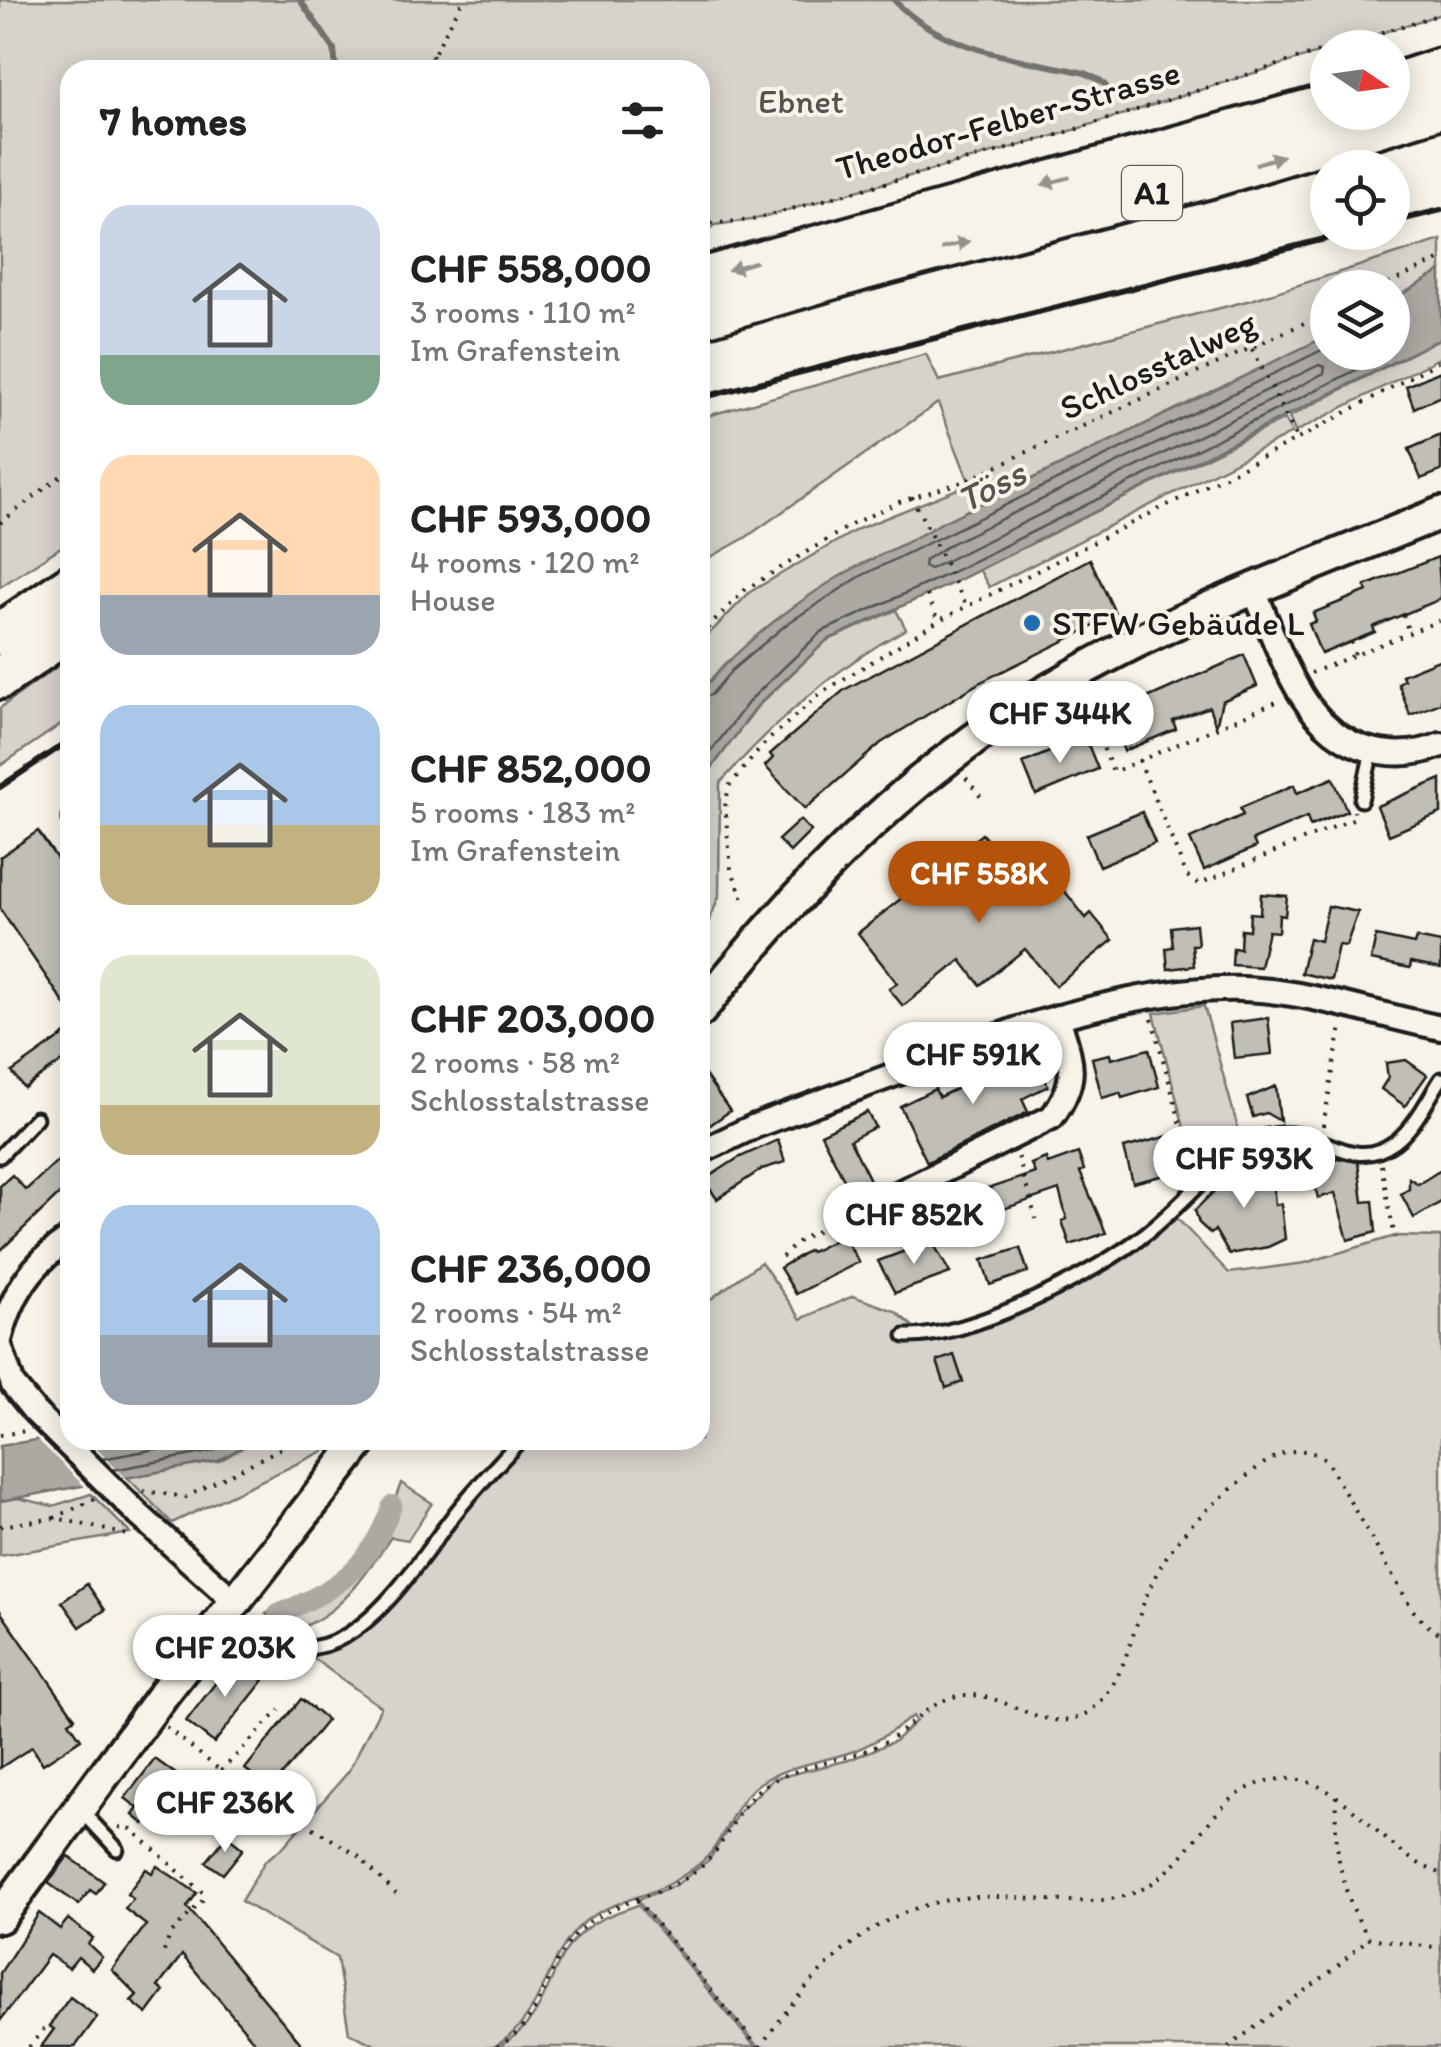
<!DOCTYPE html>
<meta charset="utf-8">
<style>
:root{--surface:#fff;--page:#f2f2f2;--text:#222;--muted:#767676;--accent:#b45309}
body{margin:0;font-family:Itim,sans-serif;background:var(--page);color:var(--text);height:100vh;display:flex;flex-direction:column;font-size:38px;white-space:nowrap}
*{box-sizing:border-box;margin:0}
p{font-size:32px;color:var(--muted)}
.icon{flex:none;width:55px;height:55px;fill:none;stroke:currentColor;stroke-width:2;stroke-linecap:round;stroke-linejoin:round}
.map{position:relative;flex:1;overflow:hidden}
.panel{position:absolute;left:60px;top:60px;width:650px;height:1390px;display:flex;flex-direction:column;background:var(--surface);border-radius:30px;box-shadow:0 5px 25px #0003}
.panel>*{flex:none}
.needle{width:65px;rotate:103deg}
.fabs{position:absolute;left:1310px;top:30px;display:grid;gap:20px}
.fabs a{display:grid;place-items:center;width:100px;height:100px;border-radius:50%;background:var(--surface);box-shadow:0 5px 25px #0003;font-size:50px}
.price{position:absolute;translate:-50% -85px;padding:0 22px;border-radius:35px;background:#fff;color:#222;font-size:32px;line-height:65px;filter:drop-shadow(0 2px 5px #0008)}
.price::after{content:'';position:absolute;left:50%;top:60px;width:30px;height:22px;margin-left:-15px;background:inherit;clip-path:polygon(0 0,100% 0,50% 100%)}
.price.selected{background:var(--accent);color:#fff}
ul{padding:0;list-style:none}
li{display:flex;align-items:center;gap:30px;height:250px;padding:0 40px}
li span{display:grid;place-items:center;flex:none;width:280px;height:200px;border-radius:30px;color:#555}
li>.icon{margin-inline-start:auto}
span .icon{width:120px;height:120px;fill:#fffc;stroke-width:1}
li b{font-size:42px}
h2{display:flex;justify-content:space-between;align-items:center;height:120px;padding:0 40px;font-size:42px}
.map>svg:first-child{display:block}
.green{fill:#d7d3cb;stroke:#7a7874;stroke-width:2.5}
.water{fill:#aca9a2;stroke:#72716c;stroke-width:2.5}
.pier{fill:#f7f3e8}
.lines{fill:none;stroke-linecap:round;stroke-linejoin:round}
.shore{stroke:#565452;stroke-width:2.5}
.stream{stroke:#72716c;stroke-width:6}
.canal{stroke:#aca9a2;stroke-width:20}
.building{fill:#c0beb5;stroke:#1c1c1c;stroke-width:2.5}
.service-casing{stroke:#1c1c1c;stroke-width:19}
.minor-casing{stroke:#1c1c1c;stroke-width:30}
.secondary-casing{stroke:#1c1c1c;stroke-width:38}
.motorway-casing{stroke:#1c1c1c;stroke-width:48}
.path{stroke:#1c1c1c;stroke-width:4;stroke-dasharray:2.5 8;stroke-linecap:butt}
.service{stroke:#f7f3e8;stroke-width:11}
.minor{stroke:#f7f3e8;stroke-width:22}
.secondary{stroke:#f7f3e8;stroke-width:30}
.motorway{stroke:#f7f3e8;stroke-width:40}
.rail{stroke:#1c1c1c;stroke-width:6}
.minor-bridge-casing{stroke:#1c1c1c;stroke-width:30;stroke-linecap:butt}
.minor-bridge{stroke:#f7f3e8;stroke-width:22}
.oneway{fill:#94928c}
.poi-dot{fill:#1f6fb2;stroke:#f7f3e8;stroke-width:4}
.labels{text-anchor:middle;stroke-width:8;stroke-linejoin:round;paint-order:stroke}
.shield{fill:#f7f3e8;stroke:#5e5c59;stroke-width:2.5}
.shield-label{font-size:32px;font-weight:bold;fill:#1c1c1c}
.park-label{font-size:35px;fill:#545351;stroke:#f7f3e8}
.street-label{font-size:35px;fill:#1c1c1c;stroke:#f7f3e8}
.poi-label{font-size:35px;fill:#1c1c1c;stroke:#f7f3e8;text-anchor:start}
.water-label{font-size:38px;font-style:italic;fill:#565452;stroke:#f7f3e8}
</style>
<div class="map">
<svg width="1441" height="2047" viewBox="0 0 1441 2047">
<rect width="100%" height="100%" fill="#f7f3e8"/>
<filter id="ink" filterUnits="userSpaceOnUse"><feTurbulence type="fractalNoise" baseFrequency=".01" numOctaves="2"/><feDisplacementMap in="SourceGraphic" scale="20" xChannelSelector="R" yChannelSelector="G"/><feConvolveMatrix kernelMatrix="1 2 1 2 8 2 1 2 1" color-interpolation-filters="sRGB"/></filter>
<g filter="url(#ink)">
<g class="green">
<path d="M0,0H1441V14L1061,134L752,220L714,225L700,239V70H70V541L0,587Z"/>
<path d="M1441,240V271L1393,300L1392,288H1328L1327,336L941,523L725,663L700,692V643L750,592L858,529L970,484L938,403L745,538L700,563V418L926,354L939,381L1251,300Z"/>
<path d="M1441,338V357L1295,432L1289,417Z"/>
<path d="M1285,419L1292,433L989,587L979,569Z"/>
<path d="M896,610L906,629C832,669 776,721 720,783L719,896L700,945V784L757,707L826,641Z"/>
<path d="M70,657V718L0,766V708Z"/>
<path d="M1204,1006L1241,1139L1197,1177L1154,1013Z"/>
<path d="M1171,1212L1229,1273L1305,1263L1395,1236L1441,1237V2047H758L637,1900L676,1885L709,1860L738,1813L773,1779L849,1760L895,1741L916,1721L913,1716C895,1730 876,1742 854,1751C824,1762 787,1765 760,1783C734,1801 727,1835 707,1857C699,1865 686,1874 676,1880C644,1900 601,1901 575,1931C542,1969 541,2022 493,2047H379L349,2033L337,1958L241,1901L265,1861L283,1847L348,1772L381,1707L303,1651C380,1631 409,1572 455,1514C475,1488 501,1464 524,1440H700V1307L761,1262L801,1319L853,1296L895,1311L929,1340C1017,1311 1097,1268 1171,1212Z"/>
<path d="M256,1440H336L330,1448L172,1523L127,1477L219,1461Z"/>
<path d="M401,1483L432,1503L408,1540L391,1537C361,1581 339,1618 286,1633L266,1614L275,1609L279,1616C355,1585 374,1559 401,1483Z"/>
<path d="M91,1494L130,1533L0,1556V1501L18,1498L53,1506Z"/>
<path d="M638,1905L755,2047H497C554,2018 543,1967 581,1933C598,1918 617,1912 638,1905Z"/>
</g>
<g class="water">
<path d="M1441,271V338L955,582L827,640L757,706L700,784V692C743,642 799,598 858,566C886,552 914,540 941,523L1327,336L1328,352H1392L1393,300Z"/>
<path d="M70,1434V1440H254L218,1461L0,1501V1446Z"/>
</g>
<path class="pier" d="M70,1429V1440H88L130,1482L88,1490L33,1435Z"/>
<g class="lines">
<g class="shore">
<path d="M1319,365L1325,367L1324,373L1298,387L944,562L930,569L924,566L925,560L952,543Z"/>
<path d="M700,697L711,695L732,670L788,623L861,576L1328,347"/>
<path d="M700,766L750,700L821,632L950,573L1392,352"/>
<path d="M102,1459L205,1440"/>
<path d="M113,1470L214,1451L234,1440"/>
</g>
<g class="stream">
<path d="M300,0L334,49L336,70"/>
<path d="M894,0C941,51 1020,59 1085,73L1101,81L1115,96"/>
</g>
<path class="canal" d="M278,1614C338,1590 370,1567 392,1505"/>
</g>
<g class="building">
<path d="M1441,371V396L1414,408L1406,386Z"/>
<path d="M1441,435V471L1421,479L1409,449Z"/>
<path d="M1438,557L1441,599L1373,627L1375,632L1321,654L1309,624L1316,621L1313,613L1367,591L1365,586Z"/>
<path d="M1090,559L1116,615L979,683L881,743L805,809L765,766L773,758L770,754L844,690Z"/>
<path d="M1244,655L1257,686L1222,701L1216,726L1209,707L1173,721L1176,729L1124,751L1109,715Z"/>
<path d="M1441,659V703L1410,715L1398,683L1404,680L1402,675Z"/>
<path d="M1085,737L1098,769L1036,795L1023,763Z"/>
<path d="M1333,778L1347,811L1310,826L1307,817L1253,840L1256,847L1204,870L1190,839L1243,815L1240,808L1294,785L1297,793Z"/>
<path d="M1441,779V813L1389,835L1377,806Z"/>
<path d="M1142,812L1155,843L1099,866L1086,835Z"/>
<path d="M800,820L811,831L790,852L778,840Z"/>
<path d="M38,831L70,878V1012L0,909V857Z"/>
<path d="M982,834L1037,902L1059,884L1086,918L1091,913L1113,940L1056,986L1025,949L980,985L961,960L903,1006L889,989L897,983L858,933Z"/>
<path d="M1261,894L1287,896L1285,916L1279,915L1278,932L1268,931L1260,967L1232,965L1233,948L1240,949L1241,929L1249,930L1250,913L1260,914Z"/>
<path d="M1328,906L1358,912L1346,946L1338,945L1331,980L1301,973L1309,938L1320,941Z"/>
<path d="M1196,924L1198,945H1192L1194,966L1168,969L1166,948L1173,947L1171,927Z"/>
<path d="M1376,936L1414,944L1416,938L1441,943V968L1411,962L1410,968L1371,960Z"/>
<path d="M1268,1018L1272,1054L1234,1058L1230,1023Z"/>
<path d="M70,1031V1056L24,1088L12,1072Z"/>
<path d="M1149,1049L1159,1087L1122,1098L1120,1093L1102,1098L1092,1058L1110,1054L1111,1059Z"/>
<path d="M1032,1053L1048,1086L1022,1099L1028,1112L927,1162L900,1106L935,1089L939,1097Z"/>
<path d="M1406,1060L1427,1075L1405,1106L1381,1089L1388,1078L1386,1063Z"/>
<path d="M700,1068L730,1111L700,1132Z"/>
<path d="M1276,1086L1280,1121L1266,1113L1253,1117L1247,1098Z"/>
<path d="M867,1112L875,1127L850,1140L871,1182L851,1193L821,1134Z"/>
<path d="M1168,1136L1177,1172L1133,1183L1124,1148Z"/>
<path d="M778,1140L785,1162L762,1169L717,1199L704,1180L738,1158Z"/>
<path d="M70,1149V1184L0,1251V1186L12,1175L26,1190Z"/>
<path d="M1078,1153L1084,1170L1080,1172L1106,1233L1070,1245L1062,1221L1067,1219L1059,1190L980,1217L982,1224L955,1233L947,1209L987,1196L984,1190L1035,1173L1031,1164L1046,1158L1048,1164Z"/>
<path d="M1247,1158L1273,1182L1275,1205L1281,1204L1285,1239L1268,1247L1229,1254L1215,1230L1211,1234L1199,1223L1195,1210Z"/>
<path d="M1338,1158L1358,1162L1363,1202L1373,1201L1376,1232L1348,1240L1335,1193L1318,1198L1312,1175L1331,1169L1329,1161Z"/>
<path d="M1441,1170V1202L1414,1218L1401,1194L1409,1189V1178L1418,1184Z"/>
<path d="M843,1236L859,1262L796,1294L780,1268L809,1250L811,1252Z"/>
<path d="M932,1241L950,1273L895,1293L878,1261Z"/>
<path d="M1020,1248L1028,1272L990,1285L982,1260Z"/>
<path d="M954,1355L963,1382L946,1388L937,1361Z"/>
<path d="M87,1584L105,1610L80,1627L62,1602Z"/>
<path d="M0,1611L75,1718L69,1722L81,1739L43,1764L32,1747L0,1768Z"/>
<path d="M235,1658L264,1680L214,1743L186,1721Z"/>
<path d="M301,1699L327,1720L271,1789L245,1769Z"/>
<path d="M155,1759L184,1780L188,1775L205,1788L181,1820L162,1806L144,1824L133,1815L138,1808L125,1798Z"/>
<path d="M227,1836L243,1849L223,1874L206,1862Z"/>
<path d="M68,1856L104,1882L96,1894L90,1890L79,1905L48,1883Z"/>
<path d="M157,1866L197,1893L187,1907L304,2047H259L182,1955L158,1987L164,1991L147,2014L131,2001L137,1995L112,1970L146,1925L125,1909L133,1899L127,1894L146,1869L152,1873Z"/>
<path d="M39,1913L60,1929L68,1919L93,1938L88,1944L102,1957L92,1969L78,1957L69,1968L49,1955L0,2021V1973Z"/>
<path d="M70,1997L97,2017L75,2047H41L54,2029L49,2026Z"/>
</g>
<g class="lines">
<g class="service-casing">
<g id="service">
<path d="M1361,800L1372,751"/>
<path d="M70,816V821"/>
<path d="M0,1156L36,1118"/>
<path d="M905,1336C969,1339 1097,1273 1148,1232C1178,1208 1204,1179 1231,1152C1249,1142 1270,1132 1291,1134C1330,1137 1355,1171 1395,1142C1415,1127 1428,1099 1441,1079"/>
<path d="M229,1617C333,1704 396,1591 454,1515C474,1489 498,1465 520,1440"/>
<path d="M80,1809L117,1849"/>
</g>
</g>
<g class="minor-casing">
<g id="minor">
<path d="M1254,591C1282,652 1302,740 1381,752C1401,755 1422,753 1441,745"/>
<path d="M700,1152L755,1126L1015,1030C1086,1008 1169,987 1243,989C1309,991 1377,1015 1441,1028"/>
<path d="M855,1215L1052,1117C1081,1077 1071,1061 1058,1017"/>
<path d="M0,1340C11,1295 31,1264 70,1238"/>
<path d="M0,1346L13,1385L34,1411"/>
<path d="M139,1515L235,1602"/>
</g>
</g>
<g class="secondary-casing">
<g id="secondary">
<path d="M700,1011C807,876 923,760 1074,675C1190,609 1318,564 1441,513"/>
<path d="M0,1917L164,1693L362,1440"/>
</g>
</g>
<g class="motorway-casing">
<g id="motorway">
<path d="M1392,85L1441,69"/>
<path d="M700,279L1328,105"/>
<path d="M700,317L861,270L1210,177L1441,107"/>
<path d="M0,634L70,586"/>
<path d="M0,678L70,629"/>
</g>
</g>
<g class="path">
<path d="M1331,48L1441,14"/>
<path d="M432,55L437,70"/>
<path d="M425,70L463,0"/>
<path d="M700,224L752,220L1061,134L1328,49"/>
<path d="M1379,288L1441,259"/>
<path d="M1252,349L1297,438"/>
<path d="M912,497L966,605"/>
<path d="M0,523L70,469"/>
<path d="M927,595L938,621"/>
<path d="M1403,615L1409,633"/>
<path d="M700,636L746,589L856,522L899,502L965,481L1328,312"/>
<path d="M1351,642L1355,655"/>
<path d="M1311,673L1441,620"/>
<path d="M1084,700L1113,772L1281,700"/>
<path d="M1139,760L1187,876L1199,884L1355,818L1354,811"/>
<path d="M966,778L983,800"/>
<path d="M743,898L731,869L725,807L729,786L765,743L821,693L938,621L1298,439L1441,360"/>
<path d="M1152,1019L1193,1169"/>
<path d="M1323,1126L1341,1027"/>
<path d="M1018,1157L1036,1219"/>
<path d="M1381,1165L1395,1238"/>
<path d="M782,1257L801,1239L836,1222"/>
<path d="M0,1435L26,1431"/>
<path d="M143,1491L186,1497L297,1440"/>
<path d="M54,1518L95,1499"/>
<path d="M0,1526L56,1518L132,1536"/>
<path d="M166,1727L221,1771L357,1855L396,1894"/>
<path d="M221,1771L280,1710"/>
<path d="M1336,1796C1334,1849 1340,1893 1369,1938L1441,1948"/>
<path d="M119,1827L131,1829L203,1893L202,1901L170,1935L162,1957"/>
<path d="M637,1900L758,2047"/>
<path d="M29,2047L44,2029"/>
<path d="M497,2047C546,2022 543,1967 578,1932C614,1895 674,1899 709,1859C733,1833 740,1794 776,1779C813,1762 854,1760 890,1739C916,1723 934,1696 967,1695C1013,1693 1057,1749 1101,1701C1125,1675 1133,1630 1146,1597C1170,1537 1203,1512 1252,1472C1275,1454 1299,1441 1326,1460L1412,1609L1423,1622L1441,1635"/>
<path d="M760,2047C821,1961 885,1892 999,1897C1039,1898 1089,1907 1128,1895C1196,1873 1206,1785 1281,1779C1345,1774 1381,1856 1441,1873"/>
<path d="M1228,2047L1334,1969L1369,1938"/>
</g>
<use href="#service" class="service"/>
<use href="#minor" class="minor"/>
<use href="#secondary" class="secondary"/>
<use href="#motorway" class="motorway"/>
<g class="rail">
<path d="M1392,222L1441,210"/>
<path d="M700,398L1352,232"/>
<path d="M0,787L70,740"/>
</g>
<g class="minor-bridge-casing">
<path id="minor-bridge" d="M34,1411L139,1515"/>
</g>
<use href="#minor-bridge" class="minor-bridge"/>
</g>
<defs><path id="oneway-solid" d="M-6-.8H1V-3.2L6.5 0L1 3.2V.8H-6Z" transform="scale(2.5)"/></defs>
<g class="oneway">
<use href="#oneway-solid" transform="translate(1269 160) rotate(-17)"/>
<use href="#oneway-solid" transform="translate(1056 181) rotate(165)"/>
<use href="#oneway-solid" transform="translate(955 245) rotate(-15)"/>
<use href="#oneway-solid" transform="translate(742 266) rotate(163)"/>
</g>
</g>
<circle class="poi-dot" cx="1032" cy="623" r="10"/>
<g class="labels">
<rect class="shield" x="1122" y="166" width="60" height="54" rx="8"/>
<g class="shield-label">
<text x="1152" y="204">A1</text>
</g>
<g class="park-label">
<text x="801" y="113">Ebnet</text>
</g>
<g class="street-label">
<text transform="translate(1008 120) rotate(-16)" y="12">Theodor-Felber-Strasse</text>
<text transform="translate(1158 365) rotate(-25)" y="12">Schlosstalweg</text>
</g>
<g class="poi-label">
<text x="1052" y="635">STFW Gebäude L</text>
</g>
<g class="water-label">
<text transform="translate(991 486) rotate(-27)" y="13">Töss</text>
</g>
</g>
</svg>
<div class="fabs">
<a><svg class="needle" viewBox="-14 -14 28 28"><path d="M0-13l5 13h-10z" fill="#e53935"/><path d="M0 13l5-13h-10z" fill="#767676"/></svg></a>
<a><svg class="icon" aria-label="locate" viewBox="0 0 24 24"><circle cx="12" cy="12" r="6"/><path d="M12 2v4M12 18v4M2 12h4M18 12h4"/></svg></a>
<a><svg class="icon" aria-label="layers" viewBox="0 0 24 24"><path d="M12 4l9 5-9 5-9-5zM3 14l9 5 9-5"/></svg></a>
</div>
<b class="price" style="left:1060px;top:766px">CHF 344K</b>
<b class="price selected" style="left:979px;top:926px">CHF 558K</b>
<b class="price" style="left:973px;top:1107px">CHF 591K</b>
<b class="price" style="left:1244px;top:1211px">CHF 593K</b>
<b class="price" style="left:914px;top:1267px">CHF 852K</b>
<b class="price" style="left:225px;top:1700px">CHF 203K</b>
<b class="price" style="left:225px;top:1855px">CHF 236K</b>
<section class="panel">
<h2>7 homes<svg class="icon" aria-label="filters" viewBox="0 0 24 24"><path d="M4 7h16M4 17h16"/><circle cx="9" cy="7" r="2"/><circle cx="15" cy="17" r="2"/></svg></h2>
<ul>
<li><span style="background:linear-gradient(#c9d6e8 75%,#7fa58c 0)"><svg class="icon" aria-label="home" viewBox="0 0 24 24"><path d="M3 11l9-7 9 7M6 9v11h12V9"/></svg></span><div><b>CHF 558,000</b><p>3 rooms · 110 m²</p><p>Im Grafenstein</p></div></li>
<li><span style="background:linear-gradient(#ffd9b3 70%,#9aa5b1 0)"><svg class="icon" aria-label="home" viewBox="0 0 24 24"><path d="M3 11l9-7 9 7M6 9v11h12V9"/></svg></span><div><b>CHF 593,000</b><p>4 rooms · 120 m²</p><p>House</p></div></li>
<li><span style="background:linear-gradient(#a9c7e8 60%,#c2b280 0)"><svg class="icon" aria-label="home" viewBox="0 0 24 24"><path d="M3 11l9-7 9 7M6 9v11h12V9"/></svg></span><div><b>CHF 852,000</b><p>5 rooms · 183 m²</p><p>Im Grafenstein</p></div></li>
<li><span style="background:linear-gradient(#dfe7d0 75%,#c2b280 0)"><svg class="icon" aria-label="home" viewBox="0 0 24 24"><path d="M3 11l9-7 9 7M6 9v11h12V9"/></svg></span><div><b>CHF 203,000</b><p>2 rooms · 58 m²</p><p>Schlosstalstrasse</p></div></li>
<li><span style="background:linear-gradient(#a9c7e8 65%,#9aa5b1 0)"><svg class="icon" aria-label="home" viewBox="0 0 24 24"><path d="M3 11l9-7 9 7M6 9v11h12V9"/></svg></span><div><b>CHF 236,000</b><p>2 rooms · 54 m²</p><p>Schlosstalstrasse</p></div></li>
</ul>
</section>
</div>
